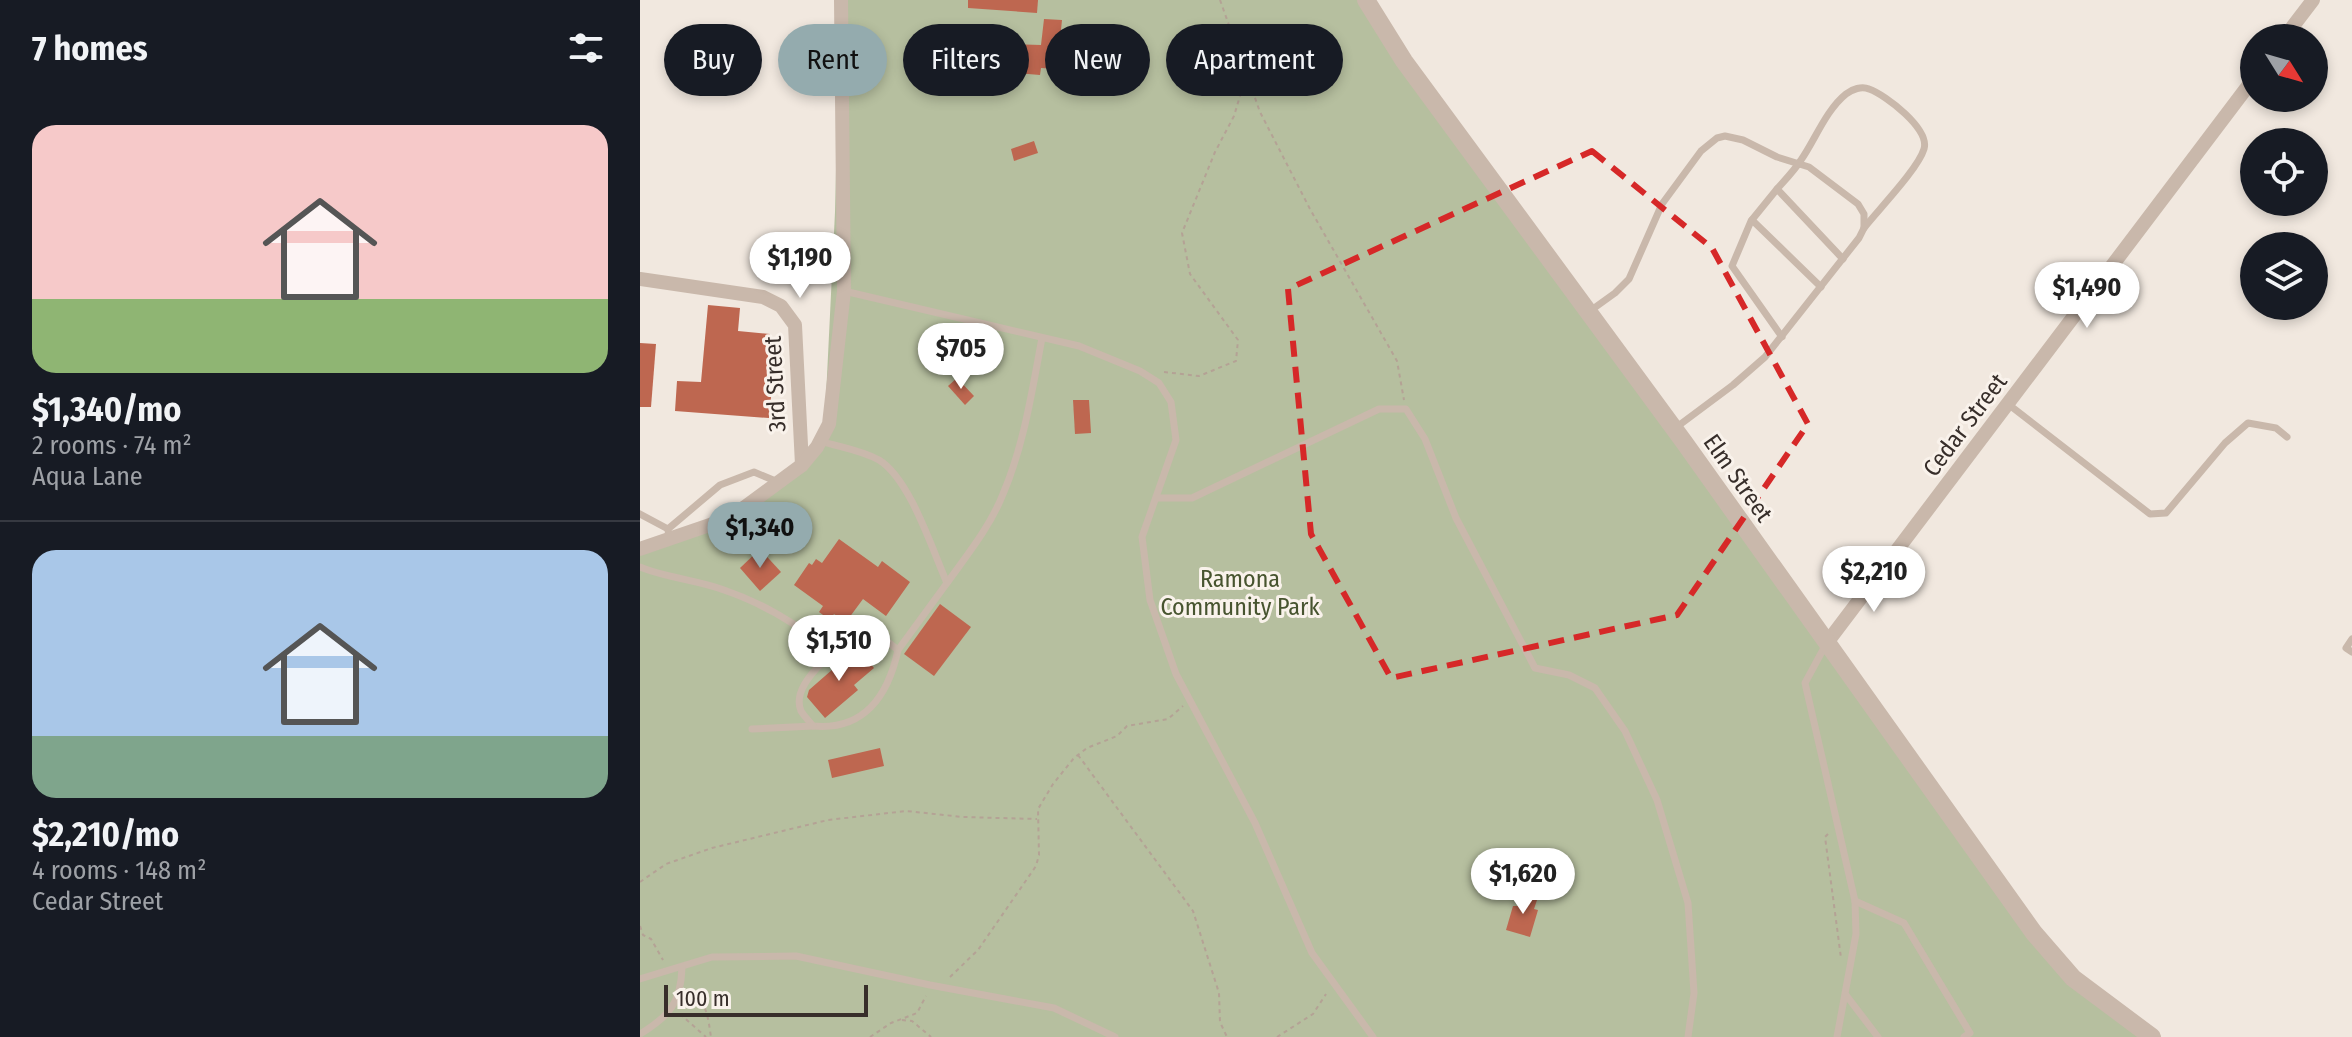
<!DOCTYPE html>
<meta charset="utf-8">
<style>
:root{--surface:#171b24;--page:#242831;--text:#f1f3f6;--muted:#9ea1a6;--line:#363941;--accent:#94abae}
body{margin:0;font-family:"Fira Sans Condensed",sans-serif;background:var(--page);color:var(--text);height:100vh;display:flex;flex-direction:column;font-size:30px;white-space:nowrap}
*{box-sizing:border-box;margin:0}
p{font-size:26px;color:var(--muted)}
.icon{flex:none;width:44px;height:44px;fill:none;stroke:currentColor;stroke-width:2;stroke-linecap:round;stroke-linejoin:round}
.map{position:relative;flex:1;overflow:hidden}
.drawer{display:flex;flex-direction:column;background:var(--surface);width:640px}
.drawer>*{flex:none}
.top-card{position:absolute;left:24px;top:24px;width:760px;height:72px;display:flex;gap:16px}
.needle{width:52px;rotate:127deg}
.fabs{position:absolute;left:1600px;top:24px;display:grid;gap:16px}
.fabs a{display:grid;place-items:center;width:88px;height:88px;border-radius:50%;background:var(--surface);box-shadow:0 4px 12px #0003;font-size:40px}
.scale{position:absolute;left:24px;bottom:20px;width:204px;box-sizing:border-box;padding-left:8px;border:4px solid #372e2a;border-top:0;font-size:22px;line-height:28px;white-space:nowrap;color:#372e2a;-webkit-text-stroke:6px #f9f2eb;paint-order:stroke}
.price{position:absolute;translate:-50% -68px;padding:0 18px;border-radius:28px;background:#fff;color:#222;font-size:26px;line-height:52px;filter:drop-shadow(0 2px 4px #0008)}
.price::after{content:'';position:absolute;left:50%;top:48px;width:24px;height:18px;margin-left:-12px;background:inherit;clip-path:polygon(0 0,100% 0,50% 100%)}
.price.current{background:var(--accent);color:#111}
ul{padding:0;list-style:none}
li{display:grid;align-content:center;gap:16px;height:424px;padding:0 32px}
li+li{border-top:2px solid var(--line)}
li span{display:grid;place-items:center;height:248px;border-radius:24px;color:#555}
li>.icon{margin-inline-start:auto}
span .icon{width:144px;height:144px;fill:#fffc;stroke-width:1}
li b{font-size:34px}
h2{display:flex;justify-content:space-between;align-items:center;height:96px;padding:0 32px;font-size:34px}
.chip{padding:0 28px;border-radius:36px;background:var(--surface);box-shadow:0 4px 12px #0003;font-size:28px;line-height:72px}
.chip.current{background:var(--accent);color:#111}
main{display:flex;flex:1;min-height:0}
.map>svg:first-child{display:block}
.green{fill:#b6bf9f}
.building{fill:#be6750}
.lines{fill:none;stroke-linecap:round;stroke-linejoin:round}
.path{stroke:#b4a295;stroke-width:2;stroke-dasharray:4 4;stroke-linecap:butt}
.service{stroke:#c9b8ab;stroke-width:7}
.minor{stroke:#c9b8ab;stroke-width:14}
.tertiary{stroke:#c9b8ab;stroke-width:18}
.marked{fill:none;stroke:#d62828;stroke-width:6;stroke-dasharray:16 10;stroke-linejoin:round}
.labels{text-anchor:middle;stroke-width:6;stroke-linejoin:round;paint-order:stroke}
.street-label{font-size:24px;fill:#372e2a;stroke:#f9f2eb}
.park-label{font-size:24px;fill:#47542f;stroke:#f9f2eb}
</style>
<main>
<section class="drawer">
<h2>7 homes<svg class="icon" aria-label="filters" viewBox="0 0 24 24"><path d="M4 7h16M4 17h16"/><circle cx="9" cy="7" r="2"/><circle cx="15" cy="17" r="2"/></svg></h2>
<ul>
<li><span style="background:linear-gradient(#f6c9c9 70%,#8fb573 0)"><svg class="icon" aria-label="home" viewBox="0 0 24 24"><path d="M3 11l9-7 9 7M6 9v11h12V9"/></svg></span><div><b>$1,340/mo</b><p>2 rooms · 74 m²</p><p>Aqua Lane</p></div></li>
<li><span style="background:linear-gradient(#a9c7e8 75%,#7fa58c 0)"><svg class="icon" aria-label="home" viewBox="0 0 24 24"><path d="M3 11l9-7 9 7M6 9v11h12V9"/></svg></span><div><b>$2,210/mo</b><p>4 rooms · 148 m²</p><p>Cedar Street</p></div></li>
</ul>
</section>
<div class="map">
<svg width="1712" height="1037" viewBox="0 0 1712 1037">
<rect width="100%" height="100%" fill="#f1e8df"/>
<path class="green" d="M200,0H724L1396,936L1512,1037H0V551L74,525L167,461L185,417L195,212Z"/>
<g class="building">
<path d="M328,0H398L397,13L328,8Z"/>
<path d="M404,19L422,20L417,69L401,68L400,75L376,73V65L363,64L364,44L401,45Z"/>
<path d="M394,141L398,153L374,161L371,149Z"/>
<path d="M68,305L100,308L98,331L130,334L126,387H132L129,418L35,411L37,381L61,382Z"/>
<path d="M0,343L16,344L11,407H0Z"/>
<path d="M317,378L334,396L325,405L308,386Z"/>
<path d="M433,400H449L451,433L435,434Z"/>
<path d="M199,539L238,567L242,561L270,582L246,616L223,599L206,622L194,614L190,620L179,612L183,606L154,585L169,563L172,565L176,559L182,563Z"/>
<path d="M120,549L141,572L120,591L100,568Z"/>
<path d="M300,604L331,627L294,676L264,654Z"/>
<path d="M217,648L234,668L214,685L218,690L185,718L167,697L169,690Z"/>
<path d="M240,748L244,766L192,778L188,760Z"/>
<path d="M882,892L898,897L894,909L898,910L890,937L866,930L873,906H878Z"/>
</g>
<g class="lines">
<g class="path">
<path d="M580,0L620,112L670,209L757,361L764,400"/>
<path d="M524,372L559,376L596,361L598,340L550,274L542,233L575,152L594,116L606,76"/>
<path d="M438,755L553,911L579,993L580,1022L587,1037"/>
<path d="M1188,834L1185,837L1201,958"/>
<path d="M0,882L26,864L72,848L188,820L266,811L323,817L397,819"/>
<path d="M0,926L3,935L11,939L23,960"/>
<path d="M310,977L338,950L396,866L399,855L398,809L413,784L434,758L447,748L477,736L487,726L528,719L543,706"/>
<path d="M49,991C67,1000 68,1018 71,1037"/>
<path d="M40,1014L66,1037"/>
<path d="M262,1020L272,1021L291,1037"/>
<path d="M230,1037L251,1023L277,1013L286,996"/>
<path d="M637,1037L673,1014L686,994"/>
</g>
<g class="service">
<path d="M1137,189L1111,221L1092,266L1142,337"/>
<path d="M1112,220L1181,287"/>
<path d="M1203,259L1137,189C1145,180 1154,171 1161,160C1175,140 1186,110 1206,94C1212,89 1222,86 1229,89C1246,95 1290,129 1284,149C1278,169 1239,209 1224,228"/>
<path d="M204,291L439,346L500,371L519,383L531,402L536,440L502,537L510,600L536,674L615,823L672,953L733,1037"/>
<path d="M950,311L975,293L989,279L1022,204L1061,151L1077,138L1085,136L1103,140L1137,157L1169,167L1218,204L1224,214V228L1219,238L1125,357L1093,385L1034,429"/>
<path d="M1368,404L1510,514L1526,513L1585,443L1608,423L1636,428L1647,437"/>
<path d="M180,441C199,447 221,450 239,460C270,479 292,549 307,583L258,650L229,627C208,641 148,680 161,711C164,716 169,721 173,726C224,731 248,696 258,650"/>
<path d="M517,498H552L739,409H766L785,439L816,518L895,668L929,675L955,688L985,731L1017,800L1048,903L1054,993L1048,1037"/>
<path d="M0,514L28,529"/>
<path d="M29,540L28,529L80,485L114,472L138,482"/>
<path d="M0,567C27,578 57,580 84,590C128,605 155,625 193,650"/>
<path d="M307,583C327,555 350,527 363,494C384,445 392,391 402,338"/>
<path d="M1712,639L1706,648L1712,652"/>
<path d="M1185,646L1165,683L1215,901L1216,934L1197,1037"/>
<path d="M112,729L173,726"/>
<path d="M1215,901L1264,923L1330,1033L1324,1037"/>
<path d="M0,979L72,957L156,956L290,985L414,1008L475,1037"/>
<path d="M1206,995L1238,1037"/>
<path d="M0,1034C30,1016 41,1002 42,967"/>
</g>
<g class="minor">
<path d="M1644,38L1673,0"/>
<path d="M0,279L123,297L141,306L155,325L162,465"/>
<path d="M0,549L90,518L162,465L177,447L189,424L204,291L201,0"/>
<path d="M1186,644L1614,78"/>
</g>
<path class="tertiary" d="M726,0L764,61L1044,442L1394,933L1433,978L1512,1037"/>
</g>
<path class="marked" d="M952,151L1072,248L1168,424L1037,615L751,678L671,534L648,289Z"/>
<g class="labels">
<g class="street-label">
<text transform="translate(135 384) rotate(-93)" y="8">3rd Street</text>
<text transform="translate(1325 425) rotate(-53)" y="8">Cedar Street</text>
<text transform="translate(1098 478) rotate(55)" y="8">Elm Street</text>
</g>
<g class="park-label">
<text x="600" y="587">Ramona<tspan x="600" dy="28">Community Park</tspan></text>
</g>
</g>
</svg>
<div class="fabs">
<a><svg class="needle" viewBox="-14 -14 28 28"><path d="M0-13l5 13h-10z" fill="#e53935"/><path d="M0 13l5-13h-10z" fill="#9ea1a6"/></svg></a>
<a><svg class="icon" aria-label="locate" viewBox="0 0 24 24"><circle cx="12" cy="12" r="6"/><path d="M12 2v4M12 18v4M2 12h4M18 12h4"/></svg></a>
<a><svg class="icon" aria-label="layers" viewBox="0 0 24 24"><path d="M12 4l9 5-9 5-9-5zM3 14l9 5 9-5"/></svg></a>
</div>
<div class="scale">100 m</div>
<b class="price" style="left:160px;top:300px">$1,190</b>
<b class="price" style="left:1447px;top:330px">$1,490</b>
<b class="price" style="left:321px;top:391px">$705</b>
<b class="price current" style="left:120px;top:570px">$1,340</b>
<b class="price" style="left:1234px;top:614px">$2,210</b>
<b class="price" style="left:199px;top:683px">$1,510</b>
<b class="price" style="left:883px;top:916px">$1,620</b>
<div class="top-card">
<a class="chip">Buy</a>
<a class="chip current">Rent</a>
<a class="chip">Filters</a>
<a class="chip">New</a>
<a class="chip">Apartment</a>
</div>
</div>
</main>
